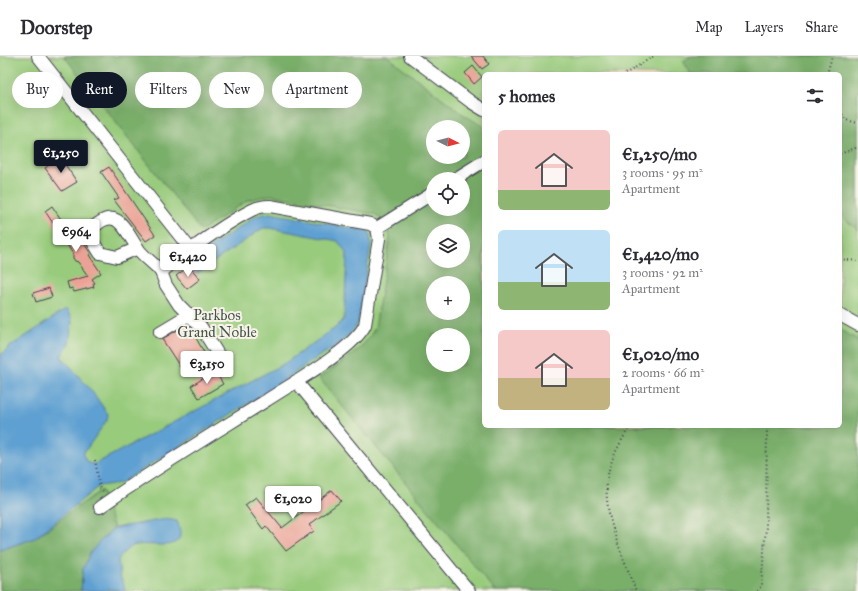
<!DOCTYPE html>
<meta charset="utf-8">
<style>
:root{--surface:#fff;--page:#f7f7f7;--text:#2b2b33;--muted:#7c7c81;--line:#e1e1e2;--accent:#111827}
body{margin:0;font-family:"IM FELL Great Primer",serif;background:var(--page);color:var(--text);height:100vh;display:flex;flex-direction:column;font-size:15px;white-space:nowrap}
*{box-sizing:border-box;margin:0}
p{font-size:13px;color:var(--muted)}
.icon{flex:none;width:22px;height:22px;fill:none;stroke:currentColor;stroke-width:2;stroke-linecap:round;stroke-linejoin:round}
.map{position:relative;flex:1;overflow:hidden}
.sheet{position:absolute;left:482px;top:16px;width:360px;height:356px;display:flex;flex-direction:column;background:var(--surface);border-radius:6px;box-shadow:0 4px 16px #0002}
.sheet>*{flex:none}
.top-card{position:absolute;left:12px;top:16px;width:380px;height:36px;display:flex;gap:8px}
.needle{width:26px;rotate:96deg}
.fabs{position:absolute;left:426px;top:64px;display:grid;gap:8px}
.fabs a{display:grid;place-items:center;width:44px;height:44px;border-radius:50%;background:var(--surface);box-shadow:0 4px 16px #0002;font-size:20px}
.price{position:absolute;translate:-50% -34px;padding:0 9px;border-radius:4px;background:#fff;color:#222;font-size:13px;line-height:26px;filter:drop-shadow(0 1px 2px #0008)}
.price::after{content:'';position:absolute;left:50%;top:24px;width:12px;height:9px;margin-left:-6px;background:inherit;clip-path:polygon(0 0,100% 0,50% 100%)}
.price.active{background:var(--accent);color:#fff}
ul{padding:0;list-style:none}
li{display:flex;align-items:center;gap:12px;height:100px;padding:0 16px}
li span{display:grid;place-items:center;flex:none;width:112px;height:80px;border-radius:6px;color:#555}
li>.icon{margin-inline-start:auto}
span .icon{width:48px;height:48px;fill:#fffc;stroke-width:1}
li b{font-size:17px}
h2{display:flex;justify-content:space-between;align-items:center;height:48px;padding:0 16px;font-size:17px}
.pill{padding:0 14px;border-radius:18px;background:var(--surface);box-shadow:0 4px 16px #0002;font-size:14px;line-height:36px}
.pill.active{background:var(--accent);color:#fff}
header{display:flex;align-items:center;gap:24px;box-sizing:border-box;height:56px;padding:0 20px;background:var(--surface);border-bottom:1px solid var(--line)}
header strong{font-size:19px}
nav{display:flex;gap:22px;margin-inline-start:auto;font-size:14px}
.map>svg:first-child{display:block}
.green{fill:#98cb7b;stroke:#5d765b;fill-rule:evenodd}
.forest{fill:#7aaf6b;stroke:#4e6853;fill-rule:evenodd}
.water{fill:#5ea0d2;stroke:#406186}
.building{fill:#eba295}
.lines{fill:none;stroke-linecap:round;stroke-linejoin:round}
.minor-casing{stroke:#403e4e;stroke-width:14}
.path{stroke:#403e4e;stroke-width:2;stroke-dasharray:1 3;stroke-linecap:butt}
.minor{stroke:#fff;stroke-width:12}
.labels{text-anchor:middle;stroke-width:4;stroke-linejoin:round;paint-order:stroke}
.park-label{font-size:15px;fill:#45554e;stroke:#f7f3e8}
</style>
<header>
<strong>Doorstep</strong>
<nav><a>Map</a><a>Layers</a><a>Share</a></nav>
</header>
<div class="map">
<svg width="858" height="535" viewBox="0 0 858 535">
<rect width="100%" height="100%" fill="#f7f3e8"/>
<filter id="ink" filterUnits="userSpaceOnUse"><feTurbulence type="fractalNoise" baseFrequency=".025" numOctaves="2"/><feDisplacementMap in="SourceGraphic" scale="8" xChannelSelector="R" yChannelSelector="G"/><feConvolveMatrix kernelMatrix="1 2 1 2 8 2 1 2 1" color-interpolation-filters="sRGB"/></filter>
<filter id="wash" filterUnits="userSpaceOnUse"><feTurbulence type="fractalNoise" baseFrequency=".012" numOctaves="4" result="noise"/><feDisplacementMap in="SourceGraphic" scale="16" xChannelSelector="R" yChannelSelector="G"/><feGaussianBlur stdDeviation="0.9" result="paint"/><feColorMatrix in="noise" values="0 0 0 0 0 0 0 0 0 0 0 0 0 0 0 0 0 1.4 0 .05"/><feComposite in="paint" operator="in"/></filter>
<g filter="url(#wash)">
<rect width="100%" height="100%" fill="#edddba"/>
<path class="green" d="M0,0H858V535H0ZM484,18H840V370H484ZM433,71H463V101H433ZM433,123H463V153H433ZM433,175H463V205H433ZM433,227H463V257H433ZM433,279H463V309H433Z"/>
<g class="forest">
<path d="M64,0H387L463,58L484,71V370H840V274L858,284V535H495L319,322C339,308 363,295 375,272L390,182L385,166L374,158L271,139L248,144L201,175ZM433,71H463V101H433ZM433,123H463V153H433ZM433,175H463V205H433ZM433,227H463V257H433ZM433,279H463V309H433Z"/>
<path d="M692,0H858V174L840,159V18H691L683,5Z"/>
<path d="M101,434L114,472L101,484L83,513L81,535H0V494L35,482Z"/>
</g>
<g class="water">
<path d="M270,157L367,175L370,177L371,189L358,267C348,285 325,296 309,307C248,349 184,387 121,427L99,430L35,482L0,494V300L8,292L66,253L71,261L72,266L69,288L61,300L91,334L108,358L107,364L83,398C85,405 88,408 95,408L285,307L335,272L344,263L347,198L338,185L270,172H263L196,218L187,207L256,160Z"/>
<path d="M166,463L177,465C191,499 155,486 137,489C128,490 123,497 118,504L120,520L126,535L108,533L105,535H81L83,513L90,497L101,484L114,472Z"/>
</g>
<g id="blocks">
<g class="building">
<path d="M471,0H483L489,8L482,13Z"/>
<path d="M473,10L482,21L474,28L465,17Z"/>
<path d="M60,101L77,126L62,135L45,112Z"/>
<path d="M109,111L155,179L146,185L114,144L119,142L101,116Z"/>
<path d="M52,150L69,175L74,172L91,198L89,199L101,217L92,223L95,227L93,228L94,231L74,236L72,232L69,233L67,226L88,220L78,206L75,205L73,202V198L45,155Z"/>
<path d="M189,210L200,223L187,233L176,220Z"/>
<path d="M49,232L52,241L36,246L33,237Z"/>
<path d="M186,269L190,276L192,275L205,298L182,314L162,283Z"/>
<path d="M215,315L223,328L199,342L191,330Z"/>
<path d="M332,434L341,445L309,469L314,475L286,495L266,470L263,473L245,449L256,441L282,472Z"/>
</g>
</g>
</g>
<g filter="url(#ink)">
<use href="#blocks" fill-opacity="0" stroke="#403e4e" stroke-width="1"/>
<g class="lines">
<g class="minor-casing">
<g id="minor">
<path d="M38,0L191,194"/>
<path d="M410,0L471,46L484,54"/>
<path d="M455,123L484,105"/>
<path d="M138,192L117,201L100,197L92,184L93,172C118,147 126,177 139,194C145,202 155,208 161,216"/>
<path d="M840,259L858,269"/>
<path d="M160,276L190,258"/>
<path d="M219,300L201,271L179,249L166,229L161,216C188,195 222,169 252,154C258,151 264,150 270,150L370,168L377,172L433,137"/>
<path d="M296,325L469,535"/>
<path d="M100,451C154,413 211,379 267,344C291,328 353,294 365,269L379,183L377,172"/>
</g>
</g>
<g class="path">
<path d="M625,18L654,0"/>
<path d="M827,18L832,0"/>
<path d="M840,55L846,64L858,67"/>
<path d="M840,98L858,91"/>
<path d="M840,203L858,205"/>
<path d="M630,370C622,384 613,398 609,414C599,455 623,498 636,535"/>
<path d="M95,404L100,432L103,435"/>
<path d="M757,535L761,530L766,471L767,370"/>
</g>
<use href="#minor" class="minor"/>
</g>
</g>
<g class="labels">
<g class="park-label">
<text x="217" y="264">Parkbos<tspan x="217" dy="17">Grand Noble</tspan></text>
</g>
</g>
</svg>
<div class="fabs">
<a><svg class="needle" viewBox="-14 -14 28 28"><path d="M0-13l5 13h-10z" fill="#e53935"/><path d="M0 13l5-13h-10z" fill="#7c7c81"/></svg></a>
<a><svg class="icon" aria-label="locate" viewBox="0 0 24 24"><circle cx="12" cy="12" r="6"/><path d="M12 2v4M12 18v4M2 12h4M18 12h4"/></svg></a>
<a><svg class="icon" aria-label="layers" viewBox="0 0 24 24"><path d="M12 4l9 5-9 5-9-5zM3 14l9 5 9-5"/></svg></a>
<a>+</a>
<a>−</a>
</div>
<b class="price active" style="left:61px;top:118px">€1,250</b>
<b class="price" style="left:76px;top:197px">€964</b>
<b class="price" style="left:188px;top:222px">€1,420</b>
<b class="price" style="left:207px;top:329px">€3,150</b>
<b class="price" style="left:293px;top:464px">€1,020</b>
<div class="top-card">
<a class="pill">Buy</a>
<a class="pill active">Rent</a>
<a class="pill">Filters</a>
<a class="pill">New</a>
<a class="pill">Apartment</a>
</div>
<section class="sheet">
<h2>5 homes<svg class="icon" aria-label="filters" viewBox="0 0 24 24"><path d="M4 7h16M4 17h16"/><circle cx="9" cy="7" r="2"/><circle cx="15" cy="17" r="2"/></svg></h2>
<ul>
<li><span style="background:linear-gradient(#f6c9c9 75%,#8fb573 0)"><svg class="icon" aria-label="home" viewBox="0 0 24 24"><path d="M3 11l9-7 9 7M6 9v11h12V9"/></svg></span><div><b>€1,250/mo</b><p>3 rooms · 95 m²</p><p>Apartment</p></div></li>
<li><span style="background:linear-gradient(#bfe0f5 65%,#8fb573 0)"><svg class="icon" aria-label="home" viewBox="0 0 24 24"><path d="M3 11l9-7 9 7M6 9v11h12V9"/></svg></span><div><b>€1,420/mo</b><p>3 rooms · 92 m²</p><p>Apartment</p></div></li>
<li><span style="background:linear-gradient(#f6c9c9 60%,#c2b280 0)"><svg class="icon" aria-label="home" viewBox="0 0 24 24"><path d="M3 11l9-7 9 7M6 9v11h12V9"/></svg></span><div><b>€1,020/mo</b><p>2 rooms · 66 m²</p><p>Apartment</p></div></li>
</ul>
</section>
</div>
